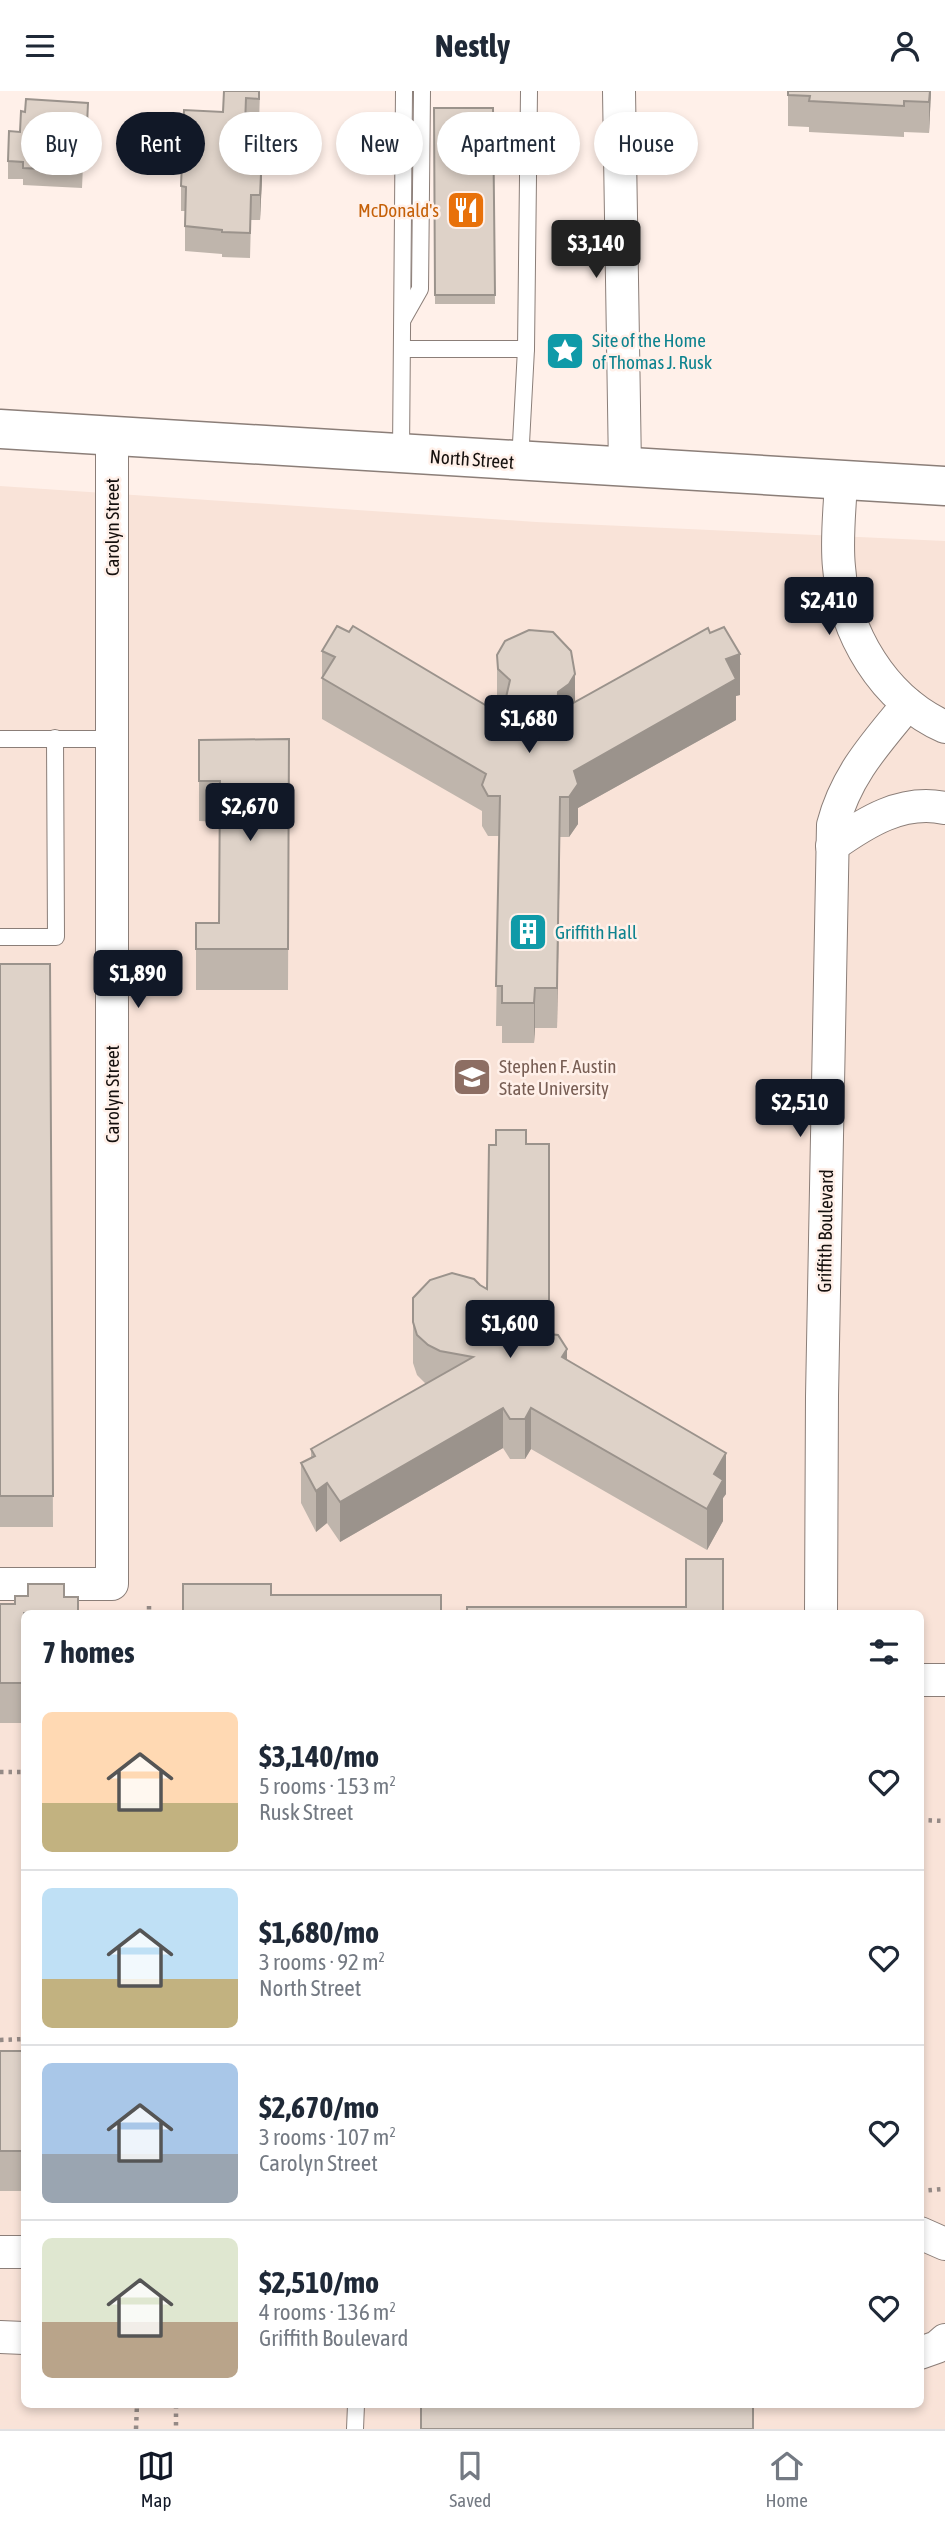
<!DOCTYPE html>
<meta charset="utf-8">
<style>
:root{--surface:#fff;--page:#f2f2f3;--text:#1f2937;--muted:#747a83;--line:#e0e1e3;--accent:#111827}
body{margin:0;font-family:"Asap Condensed",sans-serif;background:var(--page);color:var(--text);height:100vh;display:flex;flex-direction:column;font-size:26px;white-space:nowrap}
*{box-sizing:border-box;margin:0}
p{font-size:23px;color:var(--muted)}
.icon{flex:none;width:38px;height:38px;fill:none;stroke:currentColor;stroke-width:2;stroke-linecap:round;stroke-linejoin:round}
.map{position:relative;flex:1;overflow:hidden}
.sheet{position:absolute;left:21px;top:1519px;width:903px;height:798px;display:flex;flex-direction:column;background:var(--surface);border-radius:10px;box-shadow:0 4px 10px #0003}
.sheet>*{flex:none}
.top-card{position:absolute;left:21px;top:21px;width:903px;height:63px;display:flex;gap:14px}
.price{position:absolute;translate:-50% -60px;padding:0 16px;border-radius:7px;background:var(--accent);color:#fff;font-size:23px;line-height:46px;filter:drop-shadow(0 2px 4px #0008)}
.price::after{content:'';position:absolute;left:50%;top:42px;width:21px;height:16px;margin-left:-10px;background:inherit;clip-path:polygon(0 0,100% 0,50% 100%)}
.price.current{background:#222;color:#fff}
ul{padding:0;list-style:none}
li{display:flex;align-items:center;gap:21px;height:175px;padding:0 21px}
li+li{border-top:2px solid var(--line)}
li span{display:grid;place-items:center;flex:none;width:196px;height:140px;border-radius:10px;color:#555}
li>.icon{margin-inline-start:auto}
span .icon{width:84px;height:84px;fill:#fffc;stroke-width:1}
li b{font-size:30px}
h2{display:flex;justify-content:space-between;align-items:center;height:84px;padding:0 21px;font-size:30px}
.chip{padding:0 24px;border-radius:32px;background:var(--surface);box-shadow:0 4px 10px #0003;font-size:24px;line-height:63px}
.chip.current{background:var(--accent);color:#fff}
header{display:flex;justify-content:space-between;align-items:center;height:91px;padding:0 21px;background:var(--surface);font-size:32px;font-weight:700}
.menu{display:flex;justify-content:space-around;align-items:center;height:98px;border-top:2px solid var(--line);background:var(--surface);font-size:19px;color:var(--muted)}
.menu a{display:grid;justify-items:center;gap:4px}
.menu .current{color:var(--accent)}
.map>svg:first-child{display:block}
.built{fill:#f9e3d8;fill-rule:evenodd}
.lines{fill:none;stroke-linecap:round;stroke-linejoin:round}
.lane-casing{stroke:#8b7e78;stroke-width:18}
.street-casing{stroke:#8b7e78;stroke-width:34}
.primary-casing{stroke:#8b7e78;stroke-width:41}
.path{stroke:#958a86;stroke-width:4.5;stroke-dasharray:3.5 5;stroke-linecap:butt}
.lane{stroke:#fff;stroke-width:16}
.street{stroke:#fff;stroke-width:32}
.primary{stroke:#fff;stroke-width:38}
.wall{fill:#bfb5ac}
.shaded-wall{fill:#9b938c}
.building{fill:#ded2c8;stroke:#9b938c;stroke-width:2}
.labels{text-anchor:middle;stroke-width:5;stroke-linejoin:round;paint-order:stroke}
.food-label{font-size:19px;fill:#c56008;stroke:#fff0e9;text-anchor:end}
.culture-label{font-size:19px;fill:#0d838f;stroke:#fff0e9;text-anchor:start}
.street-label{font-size:19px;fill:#15100e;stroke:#fff0e9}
.education-label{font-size:19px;fill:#785e54;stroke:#fff0e9;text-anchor:start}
</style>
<header><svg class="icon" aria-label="menu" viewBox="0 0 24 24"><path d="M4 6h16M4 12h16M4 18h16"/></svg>Nestly<svg class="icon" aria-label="person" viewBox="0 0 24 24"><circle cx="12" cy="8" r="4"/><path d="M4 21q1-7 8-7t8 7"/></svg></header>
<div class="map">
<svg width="945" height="2338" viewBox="0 0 945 2338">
<rect width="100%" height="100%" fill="#fff0e9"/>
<path class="built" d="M0,395L536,431L945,450V2338H0ZM24,1522H920V2314H24Z"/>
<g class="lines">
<g class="lane-casing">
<g id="lane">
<path d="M403,228L420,198L422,0"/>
<path d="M402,258H526"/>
<path d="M401,362L404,0"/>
<path d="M520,371L526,258L529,0"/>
<path d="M0,648H112"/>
<path d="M0,846H56L55,647"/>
<path d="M355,2338L356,2314"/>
</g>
</g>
<g class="street-casing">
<g id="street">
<path d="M619,0L625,377"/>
<path d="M841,389C840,417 836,448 839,476C844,542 883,608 945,636"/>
<path d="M832,755C866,731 902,708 945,717"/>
<path d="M0,1493H112V346"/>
<path d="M821,1522L822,1305L833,734C846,684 876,652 908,613"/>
<path d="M920,1589H945"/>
<path d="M920,2142L945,2153"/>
<path d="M0,2161H24"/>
<path d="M0,2246L24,2247"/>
<path d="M920,2262L937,2256L945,2249"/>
</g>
</g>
<g class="primary-casing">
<path id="primary" d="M0,338L945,395"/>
</g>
<g class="path">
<path d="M149,1515V1522"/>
<path d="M0,1681H24"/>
<path d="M920,1729L945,1730"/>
<path d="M0,1949L24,1948"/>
<path d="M920,2100L943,2098"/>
<path d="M176,2314V2338"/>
<path d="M136,2338L137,2314"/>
</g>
<use href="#lane" class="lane"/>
<use href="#street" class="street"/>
<use href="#primary" class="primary"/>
</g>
<g class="wall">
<path d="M260,0L259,32H246L245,61L262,87L260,129H251L250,167L222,166V163L185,160V120H181V95L223,21Z"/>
<path d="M788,0H931L929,42L904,41V46L809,41V36L788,35Z"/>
<path d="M434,17H493L495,213H435Z"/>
<path d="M88,30L87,52H84L82,97L23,94V88H8V70L20,41Z"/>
<path d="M322,560L502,624L498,618L497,604V564L575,611L740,604L736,605V629L578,717V733L569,746H560L557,937H535L534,952H502V935H496L499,745H488L482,735V720L322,628Z"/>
<path d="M289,648L288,899H196V832H219L220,731L199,730V649Z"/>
<path d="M0,873H50L53,1436H0Z"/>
<path d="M526,1053L549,1243L567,1269L726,1403L723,1407V1430L707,1459L531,1358L525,1368H510L503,1357L340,1451L327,1432L316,1441L301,1412V1372L311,1367V1358L426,1293L417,1284L413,1272V1207L480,1194L487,1198L496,1054Z"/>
<path d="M64,1493L24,1522V1632H0V1513H15L28,1505Z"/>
<rect x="0" y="1960" width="24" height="140"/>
</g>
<g class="shaded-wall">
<path d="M930,0H931L929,42V11Z"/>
<path d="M246,7V32L244,86V61Z"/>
<path d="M262,62V87L260,129V104Z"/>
<path d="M740,563V604L736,605V629L578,717V733L569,746V706L574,680L726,568Z"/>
<path d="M575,583V623L557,621L558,601Z"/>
<path d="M560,706V746L557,937V897Z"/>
<path d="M535,897V937L534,952V912Z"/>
<path d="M567,1258V1298L562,1266Z"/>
<path d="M503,1317V1357L340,1451V1411Z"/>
<path d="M531,1317V1358L525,1368V1328Z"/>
<path d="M726,1362V1403L723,1407V1430L707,1459V1418L714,1383Z"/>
<path d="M327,1392V1432L316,1441V1400Z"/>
</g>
<g class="building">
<path d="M224,0H259V8L246,7L244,61L262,62L260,104H251L250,142L222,141V139L185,135L186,96L181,95L184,19L223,21Z"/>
<path d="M788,0H930L929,11L904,10V15L809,10L810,5L788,4Z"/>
<path d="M26,8L88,12L87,34H84L82,80L23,77V71L8,70L9,40L20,41L21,20L25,21Z"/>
<path d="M434,17H493L495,204H435Z"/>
<path d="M337,535L349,541L353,535L502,624L510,589L498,578L497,564L505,550L529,539L553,541L571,560L575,583L569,593L558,601L557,621L708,537L710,542L724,536L740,563L726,568L736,588L574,680L578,693L569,706H560L557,897H535L534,912H502V895H496L500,705H488L482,694L486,683L322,587L335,566L322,560Z"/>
<path d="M289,648L288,858H196V832H219L220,690H199V649Z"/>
<path d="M0,873H50L53,1405H0Z"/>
<path d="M496,1039H526V1053H549V1243L558,1244L567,1258L562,1266L726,1362L714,1383L723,1389L707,1418L531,1317L525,1328H510L503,1317L340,1411L327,1392L316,1400L301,1372L315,1365L311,1358L473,1266L440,1260L428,1254L417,1244L413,1231V1207L430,1189L452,1182L474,1188L480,1194L487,1198L489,1054H496Z"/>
<path d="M686,1468H723V1522H467V1516H686Z"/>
<path d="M28,1493H64V1506H78V1522H24V1592H0V1513H15V1505H28Z"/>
<path d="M183,1493H271V1504H441V1522H183Z"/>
<rect x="0" y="1960" width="24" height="100"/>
<rect x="421" y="2314" width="332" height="24"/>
</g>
<defs>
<g id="restaurant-square" transform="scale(2.0125)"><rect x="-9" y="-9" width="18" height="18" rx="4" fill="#e8710a" stroke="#fff0e9"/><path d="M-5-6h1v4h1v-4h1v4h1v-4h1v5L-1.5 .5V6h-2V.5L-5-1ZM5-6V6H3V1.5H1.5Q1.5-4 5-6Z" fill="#fff"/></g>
<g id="sight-square" transform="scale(2.0125)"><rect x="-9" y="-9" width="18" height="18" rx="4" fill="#0f9aa8" stroke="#fff0e9"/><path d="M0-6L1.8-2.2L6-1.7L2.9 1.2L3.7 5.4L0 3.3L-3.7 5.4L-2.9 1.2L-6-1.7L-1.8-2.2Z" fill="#fff"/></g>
<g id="building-square" transform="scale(2.0125)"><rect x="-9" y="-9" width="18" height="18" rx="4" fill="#0f9aa8" stroke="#fff0e9"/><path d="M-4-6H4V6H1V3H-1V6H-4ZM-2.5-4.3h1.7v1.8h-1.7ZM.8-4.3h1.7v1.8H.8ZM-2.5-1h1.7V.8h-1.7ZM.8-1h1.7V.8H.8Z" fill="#fff"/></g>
<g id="university-square" transform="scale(2.0125)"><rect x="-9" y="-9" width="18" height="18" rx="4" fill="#8d6e63" stroke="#fff0e9"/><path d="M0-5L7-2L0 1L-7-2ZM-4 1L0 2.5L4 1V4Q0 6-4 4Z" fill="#fff"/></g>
</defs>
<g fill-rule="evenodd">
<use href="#restaurant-square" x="466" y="119"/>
<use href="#sight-square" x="565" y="260"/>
<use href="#building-square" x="528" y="841"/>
<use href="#university-square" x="472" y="986"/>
</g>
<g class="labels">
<g class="food-label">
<text x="439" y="126">McDonald's</text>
</g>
<g class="culture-label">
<text x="592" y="256">Site of the Home<tspan x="592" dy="22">of Thomas J. Rusk</tspan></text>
<text x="555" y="848">Griffith Hall</text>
</g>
<g class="street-label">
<text transform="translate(472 368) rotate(4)" y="7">North Street</text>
<text transform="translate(112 436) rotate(-90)" y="7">Carolyn Street</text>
<text transform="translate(112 1003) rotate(-90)" y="7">Carolyn Street</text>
<text transform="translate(825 1140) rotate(-89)" y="7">Griffith Boulevard</text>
</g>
<g class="education-label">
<text x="499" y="982">Stephen F. Austin<tspan x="499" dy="22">State University</tspan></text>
</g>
</g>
</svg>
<b class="price current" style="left:596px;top:189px">$3,140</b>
<b class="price" style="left:829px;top:546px">$2,410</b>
<b class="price" style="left:529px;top:664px">$1,680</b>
<b class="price" style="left:250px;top:752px">$2,670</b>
<b class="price" style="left:138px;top:919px">$1,890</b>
<b class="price" style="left:800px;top:1048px">$2,510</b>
<b class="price" style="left:510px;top:1269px">$1,600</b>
<div class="top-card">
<a class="chip">Buy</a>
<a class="chip current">Rent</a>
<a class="chip">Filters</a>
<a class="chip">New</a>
<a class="chip">Apartment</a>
<a class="chip">House</a>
</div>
<section class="sheet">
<h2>7 homes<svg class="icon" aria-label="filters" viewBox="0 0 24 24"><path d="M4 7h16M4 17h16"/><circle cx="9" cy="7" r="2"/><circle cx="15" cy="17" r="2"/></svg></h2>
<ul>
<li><span style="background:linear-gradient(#ffd9b3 65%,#c2b280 0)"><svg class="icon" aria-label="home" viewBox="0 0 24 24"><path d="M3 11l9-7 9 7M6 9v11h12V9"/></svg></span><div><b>$3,140/mo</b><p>5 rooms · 153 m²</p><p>Rusk Street</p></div><svg class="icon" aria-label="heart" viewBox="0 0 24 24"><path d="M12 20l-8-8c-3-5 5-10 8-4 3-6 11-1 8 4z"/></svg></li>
<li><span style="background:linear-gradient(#bfe0f5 65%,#c2b280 0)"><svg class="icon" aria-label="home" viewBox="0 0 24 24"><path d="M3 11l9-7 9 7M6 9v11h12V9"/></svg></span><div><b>$1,680/mo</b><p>3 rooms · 92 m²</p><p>North Street</p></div><svg class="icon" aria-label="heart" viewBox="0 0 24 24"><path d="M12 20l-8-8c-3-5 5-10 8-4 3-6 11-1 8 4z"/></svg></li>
<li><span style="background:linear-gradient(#a9c7e8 65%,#9aa5b1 0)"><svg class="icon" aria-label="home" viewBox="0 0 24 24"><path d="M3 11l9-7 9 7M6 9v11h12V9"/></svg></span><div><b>$2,670/mo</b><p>3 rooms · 107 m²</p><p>Carolyn Street</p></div><svg class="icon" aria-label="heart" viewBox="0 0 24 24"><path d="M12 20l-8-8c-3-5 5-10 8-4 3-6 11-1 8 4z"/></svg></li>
<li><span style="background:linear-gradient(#dfe7d0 60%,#b9a48a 0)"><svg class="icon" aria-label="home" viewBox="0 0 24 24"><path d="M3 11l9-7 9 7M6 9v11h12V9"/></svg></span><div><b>$2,510/mo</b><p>4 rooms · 136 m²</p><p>Griffith Boulevard</p></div><svg class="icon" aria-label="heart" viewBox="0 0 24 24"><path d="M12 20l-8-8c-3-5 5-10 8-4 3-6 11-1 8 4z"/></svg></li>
</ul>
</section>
</div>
<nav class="menu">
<a class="current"><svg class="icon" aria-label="map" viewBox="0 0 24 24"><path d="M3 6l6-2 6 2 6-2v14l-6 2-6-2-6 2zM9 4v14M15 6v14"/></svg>Map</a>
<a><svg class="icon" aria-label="saved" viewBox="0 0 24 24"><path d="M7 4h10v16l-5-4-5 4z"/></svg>Saved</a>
<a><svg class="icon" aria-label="home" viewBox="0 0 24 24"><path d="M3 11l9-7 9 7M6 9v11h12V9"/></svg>Home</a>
</nav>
